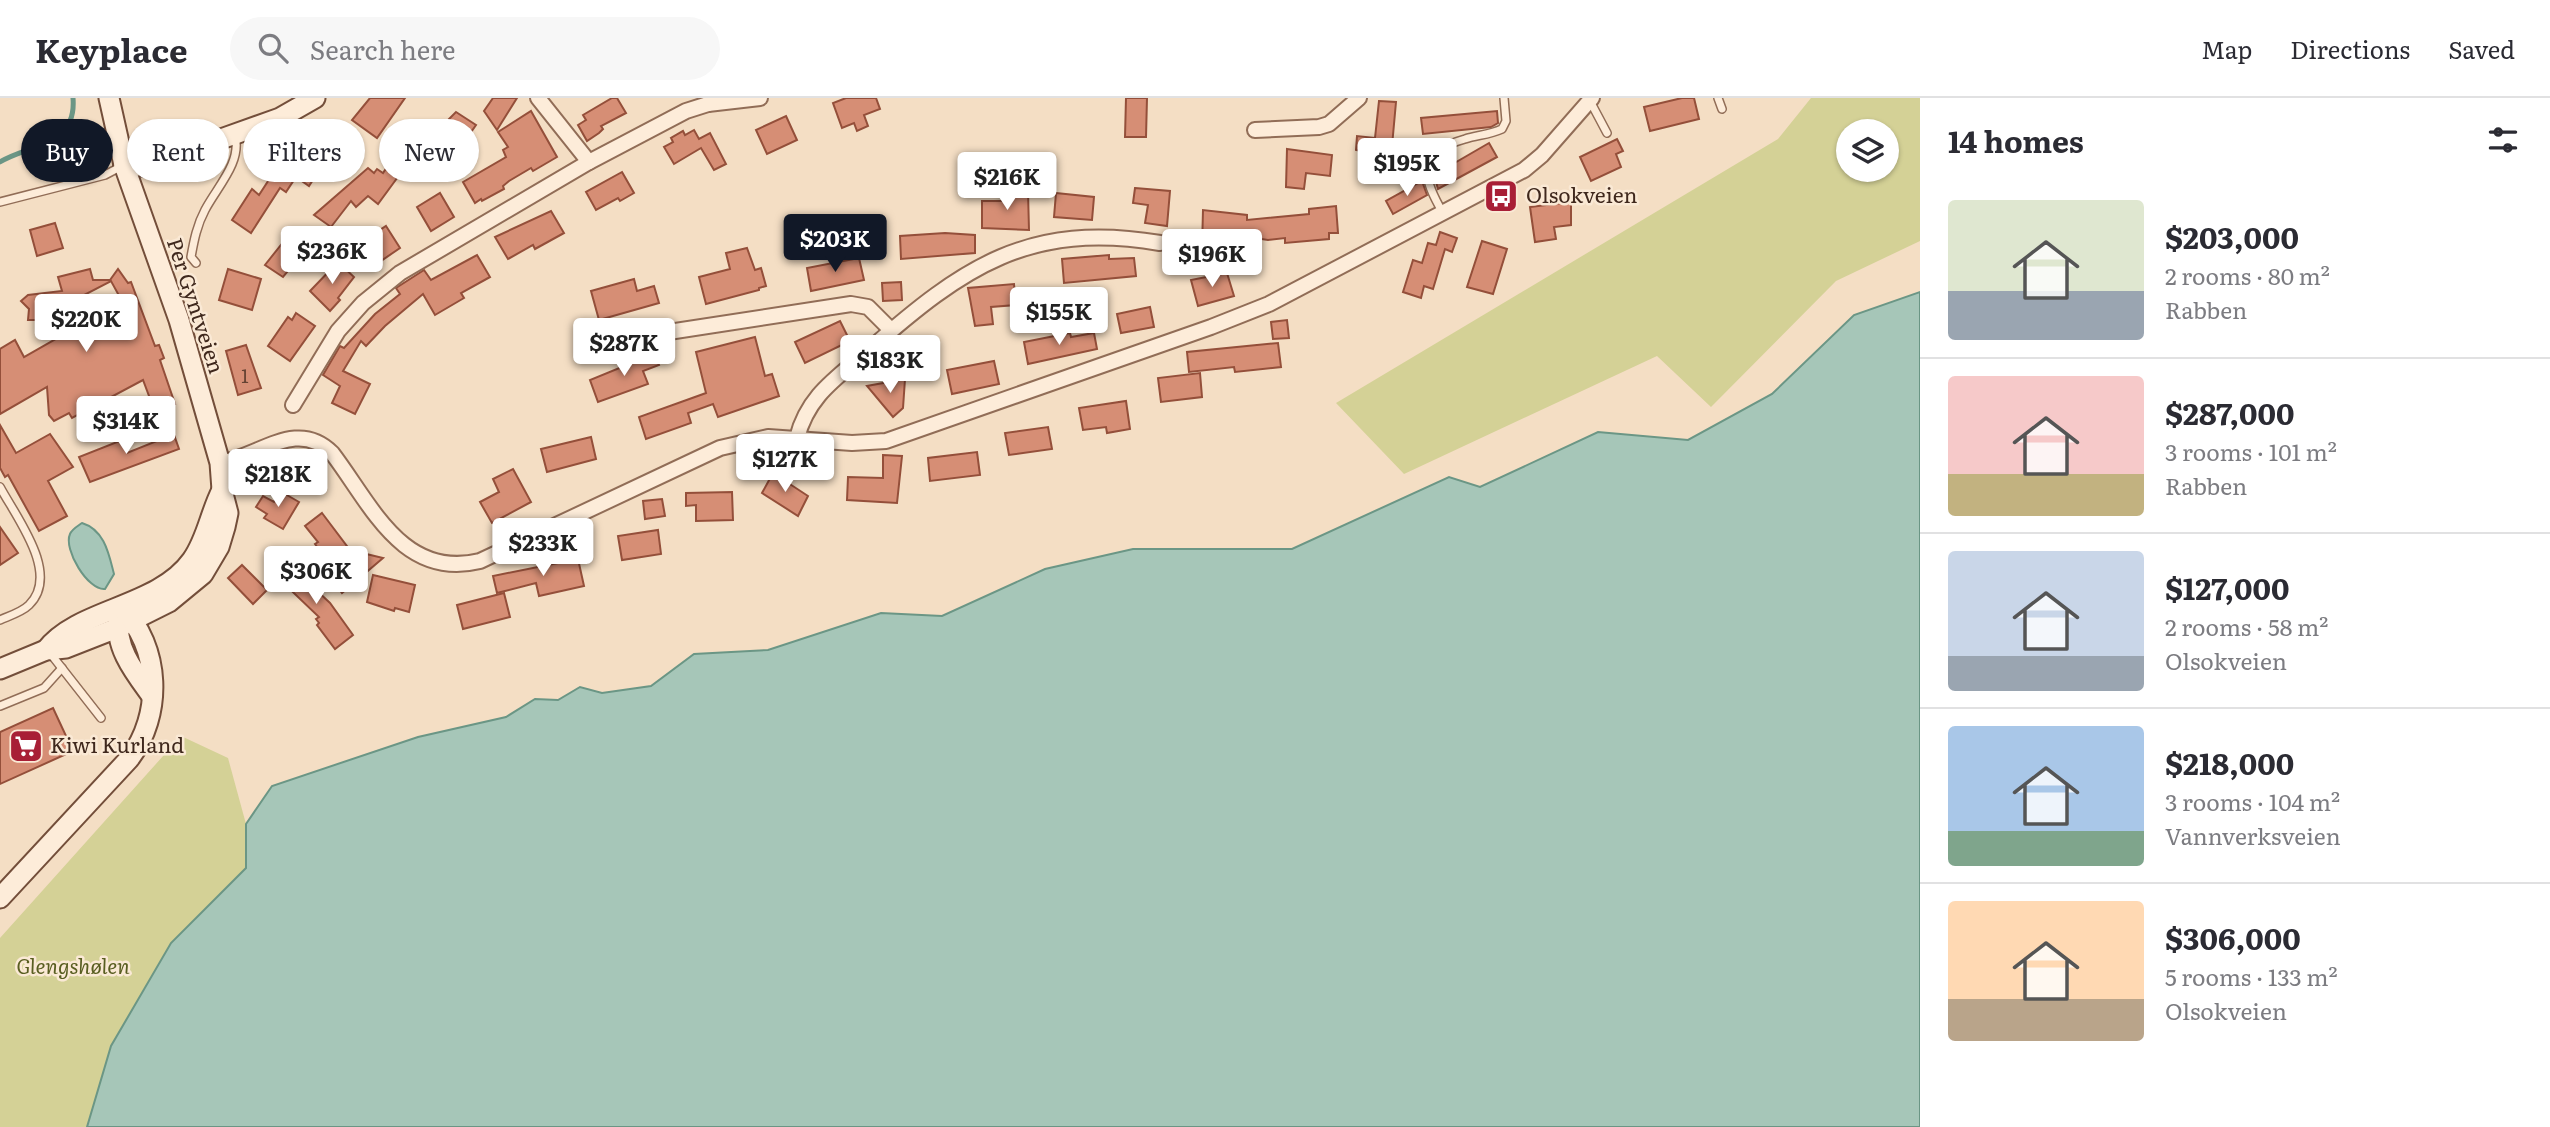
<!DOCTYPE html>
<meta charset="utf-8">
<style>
:root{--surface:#fff;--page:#f7f7f7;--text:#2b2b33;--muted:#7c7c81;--line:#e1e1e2;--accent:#111827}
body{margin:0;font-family:Literata,serif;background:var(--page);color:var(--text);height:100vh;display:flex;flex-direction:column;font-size:26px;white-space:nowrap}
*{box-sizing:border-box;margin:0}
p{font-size:23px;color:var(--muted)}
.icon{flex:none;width:38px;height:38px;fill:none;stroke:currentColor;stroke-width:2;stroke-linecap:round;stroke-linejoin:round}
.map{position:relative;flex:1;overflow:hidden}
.sheet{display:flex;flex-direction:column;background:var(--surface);width:630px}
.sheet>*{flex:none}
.guide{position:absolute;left:21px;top:21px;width:665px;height:63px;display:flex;gap:14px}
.fabs{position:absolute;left:1836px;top:21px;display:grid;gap:14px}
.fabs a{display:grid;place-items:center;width:63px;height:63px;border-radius:50%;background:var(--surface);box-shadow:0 2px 5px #0004;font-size:35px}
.price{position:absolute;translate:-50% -60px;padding:0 16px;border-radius:7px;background:#fff;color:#222;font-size:23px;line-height:46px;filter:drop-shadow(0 2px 4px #0008)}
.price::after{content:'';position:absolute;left:50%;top:42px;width:21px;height:16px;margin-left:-10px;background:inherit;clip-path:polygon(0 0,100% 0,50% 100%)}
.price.on{background:var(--accent);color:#fff}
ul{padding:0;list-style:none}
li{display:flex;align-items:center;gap:21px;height:175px;padding:0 28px}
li+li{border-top:2px solid var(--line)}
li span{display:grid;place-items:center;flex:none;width:196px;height:140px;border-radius:7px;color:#555}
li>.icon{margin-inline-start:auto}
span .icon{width:84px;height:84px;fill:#fffc;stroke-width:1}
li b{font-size:30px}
h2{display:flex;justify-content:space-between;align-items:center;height:84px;padding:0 28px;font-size:30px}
.pill{padding:0 24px;border-radius:32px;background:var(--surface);box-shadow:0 2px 5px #0004;font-size:24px;line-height:63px}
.pill.on{background:var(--accent);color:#fff}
header{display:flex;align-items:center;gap:42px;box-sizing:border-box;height:98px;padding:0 35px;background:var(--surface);border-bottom:2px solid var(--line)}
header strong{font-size:33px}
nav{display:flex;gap:38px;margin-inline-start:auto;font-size:24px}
.search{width:490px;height:63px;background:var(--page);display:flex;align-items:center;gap:18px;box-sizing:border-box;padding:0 24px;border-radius:38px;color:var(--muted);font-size:26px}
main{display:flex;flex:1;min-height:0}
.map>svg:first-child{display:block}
.green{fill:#d4d196;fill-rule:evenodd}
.water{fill:#a6c6b8;stroke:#6b9685;stroke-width:2}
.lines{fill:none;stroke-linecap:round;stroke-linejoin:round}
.stream{stroke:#6b9685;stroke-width:5}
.building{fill:#d68e75;stroke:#944f3a;stroke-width:2}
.lane-casing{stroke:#916d57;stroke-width:10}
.street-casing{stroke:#916d57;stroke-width:18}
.secondary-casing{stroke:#734e3a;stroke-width:23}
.lane{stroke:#fdecd9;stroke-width:7}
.street{stroke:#fdecd9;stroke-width:14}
.secondary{stroke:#fdecd9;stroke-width:19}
.labels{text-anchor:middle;stroke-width:5;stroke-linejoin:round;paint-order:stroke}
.number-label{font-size:18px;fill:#654233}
.poi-label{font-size:21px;fill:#3f281d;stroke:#fae9d5;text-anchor:start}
.street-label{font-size:21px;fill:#3f281d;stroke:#fae9d5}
.park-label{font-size:21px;font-style:italic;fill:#595e21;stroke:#fae9d5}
</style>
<header>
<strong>Keyplace</strong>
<div class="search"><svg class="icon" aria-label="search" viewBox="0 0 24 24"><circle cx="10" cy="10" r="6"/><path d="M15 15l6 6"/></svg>Search here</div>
<nav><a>Map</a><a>Directions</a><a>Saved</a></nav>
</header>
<main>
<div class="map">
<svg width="1920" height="1029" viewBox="0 0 1920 1029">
<rect width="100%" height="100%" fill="#f4dec4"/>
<g class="green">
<path d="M1811,0H1920V143L1836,183L1711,309L1657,258L1404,376L1336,305L1778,41ZM1886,33V72H1848V33Z"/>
<path d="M181,638L228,660L246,726V770L171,845L87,1029H0V840Z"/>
</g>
<g class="water">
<path d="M1920,194V1029H87L111,948L171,845L246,770V726L272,688L418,639L506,619L535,601L558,602L580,589L602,595L651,588L694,556L768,552L881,515L942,518L1045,471L1133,451H1292L1449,379L1480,389L1598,334L1688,342L1772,296L1854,217Z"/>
<path d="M82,425C105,432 109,457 114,476L105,491C88,493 63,451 70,436C72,431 78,428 82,425Z"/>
</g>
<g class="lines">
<path class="stream" d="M0,64C29,46 77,49 73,0"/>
</g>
<g class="building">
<path d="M370,0H405L377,40L352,22Z"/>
<path d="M493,0H517L497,32L484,13Z"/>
<path d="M612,0H617L626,15L601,28L603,31L599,35L587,43L578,27L586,22L583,17Z"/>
<path d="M846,0H876L880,11L864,17L868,28L857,33L854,25L842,30L833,5Z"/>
<path d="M1126,0H1147L1146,39H1125Z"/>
<path d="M1682,0H1694L1699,21L1650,33L1644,9Z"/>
<path d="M1379,3L1396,4L1391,59L1356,52L1357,38L1375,40Z"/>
<path d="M531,13L557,59L533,73L531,70L509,83L503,88L504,91L482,103L481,101L475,105L463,84L506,59L503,52L508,49L498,34Z"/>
<path d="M1497,13L1498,25L1491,29L1423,36L1421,20Z"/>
<path d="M456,14L476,27L462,47L454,42L433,61L430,57L415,80L403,72L378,106L368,98L356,109L351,103L331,129L314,117L368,70L374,75L377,71L383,75L406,40L420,50Z"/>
<path d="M786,18L797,42L767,56L756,32Z"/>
<path d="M336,27L353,40L332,69L325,63L309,88L296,79L286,94L280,90L251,135L232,122L252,91L259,97L287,54L306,67Z"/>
<path d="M694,32L699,41L710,35L726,66L714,72L701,50L674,66L664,49L673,44L671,40L683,33L685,37Z"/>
<path d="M1617,41L1623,53L1616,56L1621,69L1591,83L1580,59Z"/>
<path d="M1489,45L1497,59L1438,91L1434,77Z"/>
<path d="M1287,51L1332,57L1330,78L1306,75L1304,91L1286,89Z"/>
<path d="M622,74L634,95L620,103L618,100L596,112L586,94Z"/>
<path d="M1422,83L1427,97L1393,116L1386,103Z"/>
<path d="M1135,90L1170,93L1167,128L1145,125L1148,107L1133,105Z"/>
<path d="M1028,93L1029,132L982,130V103H1003L1002,94Z"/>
<path d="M440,95L454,119L431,133L417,109Z"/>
<path d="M1056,95L1094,99L1092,122L1054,119Z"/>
<path d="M1571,104V127L1554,129L1556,141L1535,144L1530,109Z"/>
<path d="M1336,108L1338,135H1329V141L1285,145V140L1268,142L1222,135L1220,151L1202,150L1203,112L1247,117V122L1309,116V111Z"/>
<path d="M551,113L564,135L535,151L533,147L508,161L495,139Z"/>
<path d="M55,125L63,150L37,158L30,132Z"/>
<path d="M386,128L400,150L378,165L363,143Z"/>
<path d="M1440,134L1457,140L1452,154L1445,151L1433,191L1424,188L1421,200L1403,194L1413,162L1422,165L1428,145L1436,147Z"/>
<path d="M945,135L975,137V155L901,161L900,138Z"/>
<path d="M284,143L302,156L283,179L265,167Z"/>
<path d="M1482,143L1507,151L1493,196L1467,189Z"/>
<path d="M747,150L755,172L761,170L766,188L759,190V192L706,206L699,179L730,171L726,155Z"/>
<path d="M477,157L490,179L461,195L464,200L435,217L423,196L385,228L366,248L361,243L343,273L370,286L355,316L332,305L340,288L323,277L340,248L344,250L375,216L400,196L396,190L424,172L431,182Z"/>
<path d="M1109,157V161L1134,160L1136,178L1064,185L1062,161Z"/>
<path d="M859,160L864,182L811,193L807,170Z"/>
<path d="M338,164L354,179L338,200L340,202L330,213L310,193Z"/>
<path d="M90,171L93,182H110L118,171L128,185L131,184L155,248L159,247L164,260L160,262L175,306L155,314L143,282L72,320L69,315L54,323L49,317L47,289L0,316V251L15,242L24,259L122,203L111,183L36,222H28L29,211L21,203L28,197L62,193L58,179Z"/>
<path d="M228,171L261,181L252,212L219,202Z"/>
<path d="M1227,175L1234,198L1198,208L1191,182Z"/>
<path d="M634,181L637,193L654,188L659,205L599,222L591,193Z"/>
<path d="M901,184L902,202L883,203L882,185Z"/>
<path d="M1014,186L1016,207L991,209L993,226L975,228L968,190Z"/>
<path d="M1150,209L1154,229L1121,235L1117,216Z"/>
<path d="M296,215L315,228L290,263L268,248L288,219L292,222Z"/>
<path d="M1287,222L1289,240L1273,241L1271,224Z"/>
<path d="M840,223L850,243L805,265L795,244Z"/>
<path d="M1070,235L1071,239L1094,235L1097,251L1028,266L1024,244Z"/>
<path d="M755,239L765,278L772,276L779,298L718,319L713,306L688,315L691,325L646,341L639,319L706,295L696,254Z"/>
<path d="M909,243L921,259L908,268L896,253Z"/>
<path d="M1278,245L1281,269L1235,274L1234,269L1189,274L1187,254Z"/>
<path d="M246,247L261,290L238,297L226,253Z"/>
<path d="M653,253L659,267L643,273L648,286L598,304L590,282L639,262L637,259Z"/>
<path d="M994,263L999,286L952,296L947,272Z"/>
<path d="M1200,275L1202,299L1161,304L1158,280Z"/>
<path d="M905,281L903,310L893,319L867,288Z"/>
<path d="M1126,303L1130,331L1107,335L1106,329L1083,332L1079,310Z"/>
<path d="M0,327L16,355L50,336L73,369L48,383L67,418L39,433L8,377L5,379L0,370Z"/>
<path d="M1048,329L1052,351L1009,357L1005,335Z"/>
<path d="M172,331L179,351L90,384L79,359L122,342L127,355L157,343L155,337Z"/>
<path d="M591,339L596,361L547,374L541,351Z"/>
<path d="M977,354L980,377L930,383L928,360Z"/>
<path d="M883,357L902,358L897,405L847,402L848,379L883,380Z"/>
<path d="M513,371L531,404L492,425L480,404L499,394L493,381Z"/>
<path d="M773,375L808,398L798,418L762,395Z"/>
<path d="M280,393L299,404L283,431L264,420L267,416L256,409L263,398L274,404Z"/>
<path d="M732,394L733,422L696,423V407L686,408V395Z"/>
<path d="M662,401L665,418L645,421L643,403Z"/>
<path d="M322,415L350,452L383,460L342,495L314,457L320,453L315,446L318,444L305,428Z"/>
<path d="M0,429L18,455L0,467Z"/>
<path d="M658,432L661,456L622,462L618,438Z"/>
<path d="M582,437L586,453L570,457L566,440Z"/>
<path d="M578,461L584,488L539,498L536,485L497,495L493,478Z"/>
<path d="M286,464L330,505L353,537L335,551L317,527L319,525L316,521L319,519L274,476Z"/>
<path d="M242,467L267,492L253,506L228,480Z"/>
<path d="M373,477L415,487L409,514L395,510L394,513L367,504Z"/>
<path d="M504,495L510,519L463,531L457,507Z"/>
<path d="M53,610L73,653L0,686V634Z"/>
</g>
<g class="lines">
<g class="lane-casing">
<g id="lane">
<path d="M1718,0L1722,11"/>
<path d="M1590,3L1607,35"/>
<path d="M0,104L105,77L124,67"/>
<path d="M1443,115C1422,79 1415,55 1465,41C1477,37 1489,37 1502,31L1506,23L1504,0"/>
<path d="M196,165L191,159C194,142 197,127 205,112C217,89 242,64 235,38"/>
<path d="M0,389C16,419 61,476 29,507C22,514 9,518 0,522"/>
<path d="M50,555L101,620"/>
<path d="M0,608L44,590L62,570"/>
</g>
</g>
<g class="street-casing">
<g id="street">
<path d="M538,0L589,64"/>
<path d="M708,6L760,0"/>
<path d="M1255,32L1319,29L1329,26L1359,0"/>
<path d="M623,241L851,206L868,209L891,232"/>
<path d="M293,307L338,233L363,205L400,175L589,64L686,13L708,6L713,0"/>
<path d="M797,340C808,297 837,280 869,252C963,169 1029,123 1160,145"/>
<path d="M220,365C260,358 297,320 332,355C371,406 402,482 480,463L720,350L768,339L852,345L886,343L1211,229L1269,206L1524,72L1542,57L1592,0"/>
</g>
</g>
<g class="secondary-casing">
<g id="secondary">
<path d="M124,67L158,69L221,41L280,20L315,0"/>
<path d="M124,67L153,46L209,41"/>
<path d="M119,520C114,549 135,575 151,597"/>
<path d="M46,552C78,510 158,510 192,462C207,441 210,415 222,392"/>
<path d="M0,571L46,552L66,550L117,530L169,504L203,476L219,449L225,429L228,415L222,392L220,365L179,222L124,67L109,0"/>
<path d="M0,800L129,661C163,617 161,549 121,509"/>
</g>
</g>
<use href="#lane" class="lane"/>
<use href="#street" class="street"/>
<use href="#secondary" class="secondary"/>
</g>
<defs>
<g id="bus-square" transform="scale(1.75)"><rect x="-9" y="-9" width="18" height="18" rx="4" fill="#a81f36" stroke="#fae9d5"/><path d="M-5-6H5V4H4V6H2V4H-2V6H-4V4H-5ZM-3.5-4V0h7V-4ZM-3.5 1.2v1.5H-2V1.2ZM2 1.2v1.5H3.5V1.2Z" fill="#fff"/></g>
<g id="supermarket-square" transform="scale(1.75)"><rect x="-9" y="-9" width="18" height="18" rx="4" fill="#a81f36" stroke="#fae9d5"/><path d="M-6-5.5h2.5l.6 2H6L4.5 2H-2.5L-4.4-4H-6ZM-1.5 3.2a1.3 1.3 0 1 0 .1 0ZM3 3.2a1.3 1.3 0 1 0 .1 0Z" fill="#fff"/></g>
</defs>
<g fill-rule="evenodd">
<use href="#bus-square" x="1501" y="98"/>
<use href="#supermarket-square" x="26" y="648"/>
</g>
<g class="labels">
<g class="number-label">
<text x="245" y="285">1</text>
</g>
<g class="poi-label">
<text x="1526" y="105">Olsokveien</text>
<text x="50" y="655">Kiwi Kurland</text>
</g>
<g class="street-label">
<text transform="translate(195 208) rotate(72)" y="7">Per Gyntveien</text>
</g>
<g class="park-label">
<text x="73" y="876">Glengshølen</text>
</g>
</g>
</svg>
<div class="fabs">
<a><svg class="icon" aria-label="layers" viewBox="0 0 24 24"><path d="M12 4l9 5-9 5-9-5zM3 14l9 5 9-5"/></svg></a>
</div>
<b class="price" style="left:1407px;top:100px">$195K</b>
<b class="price" style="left:1007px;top:114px">$216K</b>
<b class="price on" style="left:835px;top:176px">$203K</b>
<b class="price" style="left:332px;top:188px">$236K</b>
<b class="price" style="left:1212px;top:191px">$196K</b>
<b class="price" style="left:1059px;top:249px">$155K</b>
<b class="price" style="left:86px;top:256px">$220K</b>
<b class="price" style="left:624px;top:280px">$287K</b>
<b class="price" style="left:890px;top:297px">$183K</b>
<b class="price" style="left:126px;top:358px">$314K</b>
<b class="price" style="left:785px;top:396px">$127K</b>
<b class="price" style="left:278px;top:411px">$218K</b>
<b class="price" style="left:543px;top:480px">$233K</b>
<b class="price" style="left:316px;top:508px">$306K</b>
<div class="guide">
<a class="pill on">Buy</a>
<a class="pill">Rent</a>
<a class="pill">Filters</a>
<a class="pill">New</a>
</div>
</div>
<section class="sheet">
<h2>14 homes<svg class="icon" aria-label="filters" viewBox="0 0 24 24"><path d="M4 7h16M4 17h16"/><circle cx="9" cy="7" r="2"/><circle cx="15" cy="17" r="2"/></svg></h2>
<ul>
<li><span style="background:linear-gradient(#dfe7d0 65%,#9aa5b1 0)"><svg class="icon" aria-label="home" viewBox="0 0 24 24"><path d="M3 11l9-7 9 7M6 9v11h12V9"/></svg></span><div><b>$203,000</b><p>2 rooms · 80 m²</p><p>Rabben</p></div></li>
<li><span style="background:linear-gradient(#f6c9c9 70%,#c2b280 0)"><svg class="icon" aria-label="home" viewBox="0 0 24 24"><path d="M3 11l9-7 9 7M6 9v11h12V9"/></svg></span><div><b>$287,000</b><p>3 rooms · 101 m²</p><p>Rabben</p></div></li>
<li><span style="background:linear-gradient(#c9d6e8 75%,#9aa5b1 0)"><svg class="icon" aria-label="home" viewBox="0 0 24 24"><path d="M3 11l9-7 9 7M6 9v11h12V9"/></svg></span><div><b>$127,000</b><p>2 rooms · 58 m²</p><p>Olsokveien</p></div></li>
<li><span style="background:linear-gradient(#a9c7e8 75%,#7fa58c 0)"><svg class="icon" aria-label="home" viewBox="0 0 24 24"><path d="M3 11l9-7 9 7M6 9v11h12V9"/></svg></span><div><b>$218,000</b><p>3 rooms · 104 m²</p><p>Vannverksveien</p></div></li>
<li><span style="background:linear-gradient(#ffd9b3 70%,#b9a48a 0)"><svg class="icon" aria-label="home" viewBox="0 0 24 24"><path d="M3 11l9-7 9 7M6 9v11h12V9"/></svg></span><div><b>$306,000</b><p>5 rooms · 133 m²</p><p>Olsokveien</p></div></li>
</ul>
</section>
</main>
